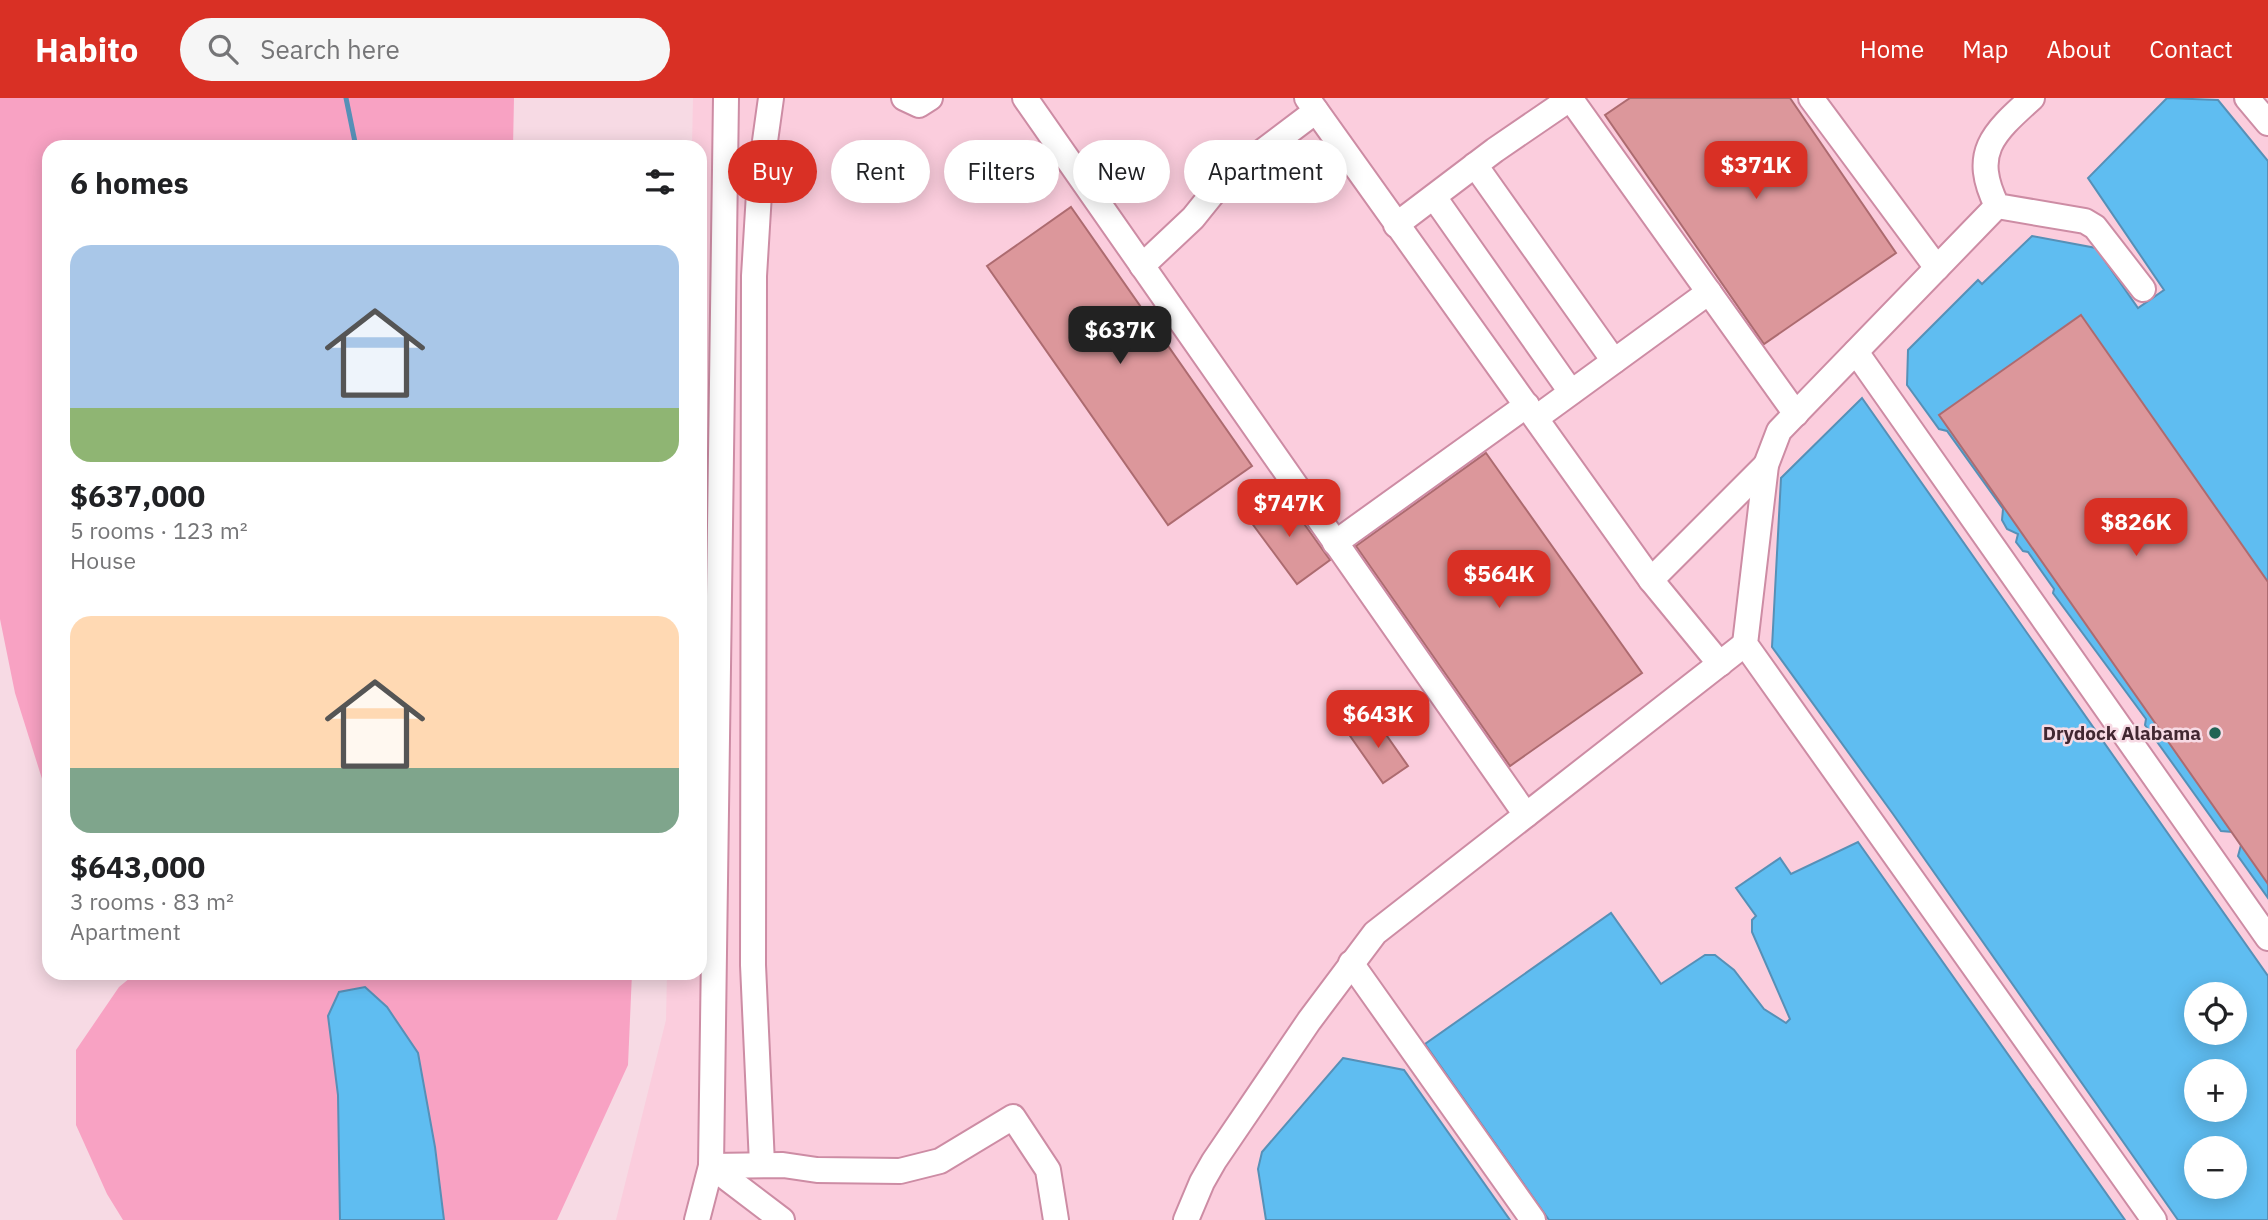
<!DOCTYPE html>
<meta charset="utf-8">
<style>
:root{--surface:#fff;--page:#f6f6f6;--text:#202124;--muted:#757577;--accent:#d93025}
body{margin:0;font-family:"IBM Plex Sans",sans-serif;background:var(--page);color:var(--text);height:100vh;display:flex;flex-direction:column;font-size:26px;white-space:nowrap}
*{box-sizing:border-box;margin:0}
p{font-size:23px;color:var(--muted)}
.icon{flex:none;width:38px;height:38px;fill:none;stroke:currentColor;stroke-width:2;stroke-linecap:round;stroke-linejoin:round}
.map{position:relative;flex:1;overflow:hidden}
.sheet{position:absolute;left:42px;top:42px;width:665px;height:840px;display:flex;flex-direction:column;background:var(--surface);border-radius:21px;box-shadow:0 4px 18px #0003}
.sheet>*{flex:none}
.top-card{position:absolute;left:728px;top:42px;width:665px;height:63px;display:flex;gap:14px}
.controls{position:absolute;left:2184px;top:884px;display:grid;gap:14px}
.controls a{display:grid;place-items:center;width:63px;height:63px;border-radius:50%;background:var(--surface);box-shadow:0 4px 18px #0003;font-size:35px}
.price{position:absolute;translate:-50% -60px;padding:0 16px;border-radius:14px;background:var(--accent);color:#fff;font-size:23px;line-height:46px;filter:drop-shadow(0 2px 4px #0008)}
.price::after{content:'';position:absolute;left:50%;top:42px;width:21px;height:16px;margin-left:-10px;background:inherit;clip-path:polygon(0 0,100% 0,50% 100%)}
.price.current{background:#222;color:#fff}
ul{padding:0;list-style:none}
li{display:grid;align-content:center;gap:14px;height:371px;padding:0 28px}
li span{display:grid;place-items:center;height:217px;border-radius:21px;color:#555}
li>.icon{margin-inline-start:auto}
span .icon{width:126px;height:126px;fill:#fffc;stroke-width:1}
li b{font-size:30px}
h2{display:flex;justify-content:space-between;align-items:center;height:84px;padding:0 28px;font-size:30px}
.chip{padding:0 24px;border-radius:32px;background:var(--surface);box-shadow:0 4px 18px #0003;font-size:24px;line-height:63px}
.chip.current{background:var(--accent);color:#fff}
header{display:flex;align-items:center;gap:42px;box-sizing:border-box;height:98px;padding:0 35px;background:var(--accent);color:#fff}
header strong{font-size:33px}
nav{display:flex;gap:38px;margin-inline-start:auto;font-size:24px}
.search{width:490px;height:63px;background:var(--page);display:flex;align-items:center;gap:18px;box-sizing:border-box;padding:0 24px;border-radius:38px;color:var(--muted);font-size:26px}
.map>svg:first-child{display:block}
.built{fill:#fbcddd}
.green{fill:#f8a2c3}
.water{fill:#5fbdf1;stroke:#5690b7;stroke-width:2;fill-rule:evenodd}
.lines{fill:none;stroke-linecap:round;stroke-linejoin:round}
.stream{stroke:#5690b7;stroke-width:5}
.building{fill:#dc979b;stroke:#ad6b70;stroke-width:2}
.minor-casing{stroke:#cd8ca4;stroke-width:28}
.minor{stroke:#fff;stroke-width:24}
.poi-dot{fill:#206455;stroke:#f7dae4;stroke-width:2.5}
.labels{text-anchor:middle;stroke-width:5;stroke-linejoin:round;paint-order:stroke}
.poi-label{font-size:19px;font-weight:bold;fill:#412731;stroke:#f7dae4;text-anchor:end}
</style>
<header>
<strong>Habito</strong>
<div class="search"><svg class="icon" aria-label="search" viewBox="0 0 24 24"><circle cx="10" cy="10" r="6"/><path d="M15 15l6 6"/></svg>Search here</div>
<nav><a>Home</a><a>Map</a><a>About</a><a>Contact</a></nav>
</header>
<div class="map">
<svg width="2268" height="1122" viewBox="0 0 2268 1122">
<rect width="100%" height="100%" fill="#f7dae4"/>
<g class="built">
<path d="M693,0H2167L2088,80L2164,192L2138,210L2096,150L2032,138L1982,186L1977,182L1908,252L1939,331L1947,333L2004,411L2002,423L2007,431L2018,436L2016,444L2023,453L2028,454L2054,491L2053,495L2146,622V627L2221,732L2233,734L2241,747L2239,758L2268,800V878L1862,301L1772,549L1893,716L2178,1122H2125L1858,744L1790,776L1780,760L1756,819L1752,834L1790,922L1785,925L1764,911L1723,861L1705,857L1661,887L1426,946L1549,1122H1510L1404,972L1258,1071L1266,1122H616L666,922L667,875H700V49H692Z"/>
<path d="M2204,0H2268V63L2218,2Z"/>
</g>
<g class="green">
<path d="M0,0H514L513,49H49V703L15,595L0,521Z"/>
<path d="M136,875H632L628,967L557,1122H444L435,1049L418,955L328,918L338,997L340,1122H123L107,1096L76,1027V952L119,889Z"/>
</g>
<g class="water">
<path d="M2167,0L2218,2L2268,63V800L2238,758L2241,747L2233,734L2221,733L2145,627L2146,621L2053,495L2054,491L2028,454L2023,453L2016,444L2018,436L2007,431L2002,422L2003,411L1947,333L1939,331L1907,287L1908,252L1978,182L1982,186L2032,138L2096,150L2138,210L2164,192L2088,80Z"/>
<path d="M1862,300L2268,878V1122H2178L1893,716L1772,549L1781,380ZM2235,896V934H2196V896ZM2196,973H2235V1012H2196ZM2196,1050H2235V1088H2196Z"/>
<path d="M1858,744L2125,1122H1549L1425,946L1611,815L1661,886L1705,857H1715L1734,872L1764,911L1786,925L1790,921L1752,834V822L1756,818L1736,790L1780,760L1791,776Z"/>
<path d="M365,889L387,909L418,955L435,1049L444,1122H340L338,997L328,918L339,894Z"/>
<path d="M1343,960L1404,972L1510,1122H1266L1258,1071L1262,1054Z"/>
</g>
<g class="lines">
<path class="stream" d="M346,0L356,49"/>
</g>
<g class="building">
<path d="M1630,0H1790L1896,155L1764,246L1605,17Z"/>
<path d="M1071,109L1252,368L1168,427L987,168Z"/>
<path d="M2081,217L2268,484V786L1939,317Z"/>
<path d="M1486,355L1642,575L1510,668L1356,448Z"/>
<path d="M1282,395L1330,462L1297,486L1248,420Z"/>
<path d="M1373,618L1408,668L1383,685L1348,635Z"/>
</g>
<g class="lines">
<g class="minor-casing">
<g id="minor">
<path d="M904,0L919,7L930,0"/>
<path d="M1025,0L1526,717"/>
<path d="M1307,0L1651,482L1720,566"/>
<path d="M1570,0L1796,316"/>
<path d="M1811,0L1937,170"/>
<path d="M2032,0C1992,36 1971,55 1997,108L2085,123L2095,129L2143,191"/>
<path d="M2247,0L2268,25"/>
<path d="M1475,67L1614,263"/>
<path d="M1434,99L1571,294"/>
<path d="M1997,108L1779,333L1766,367L1745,546L2154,1122"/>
<path d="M1396,127L1495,52L1571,0"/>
<path d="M1142,168L1193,120L1222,84L1316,13"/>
<path d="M1856,254L2268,840"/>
<path d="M1536,320L1709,194"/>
<path d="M1335,445L1527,307"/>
<path d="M1651,482L1766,367"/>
<path d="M1351,865L1533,1122"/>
<path d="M762,1066L753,867L754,178L760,79L771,0"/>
<path d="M711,1068L783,1067L817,1072L900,1073L940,1063L1013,1019L1048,1072L1056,1122"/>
<path d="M711,1068L782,1122"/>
<path d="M697,1122L711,1068L726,0"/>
<path d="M1186,1122L1202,1084L1214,1063L1309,923L1375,835L1745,546"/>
</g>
</g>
<use href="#minor" class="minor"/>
</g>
<circle class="poi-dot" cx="2215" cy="635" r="7"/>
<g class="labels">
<g class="poi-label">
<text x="2201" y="642">Drydock Alabama</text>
</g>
</g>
</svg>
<div class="controls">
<a><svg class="icon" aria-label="locate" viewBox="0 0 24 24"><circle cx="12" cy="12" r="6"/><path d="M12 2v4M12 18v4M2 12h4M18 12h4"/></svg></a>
<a>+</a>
<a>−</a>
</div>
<b class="price" style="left:1756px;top:103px">$371K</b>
<b class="price current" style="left:1120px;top:268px">$637K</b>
<b class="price" style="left:1289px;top:441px">$747K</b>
<b class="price" style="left:2136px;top:460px">$826K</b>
<b class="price" style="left:1499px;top:512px">$564K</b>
<b class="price" style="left:1378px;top:652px">$643K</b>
<div class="top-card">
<a class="chip current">Buy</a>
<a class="chip">Rent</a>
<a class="chip">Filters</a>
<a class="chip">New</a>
<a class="chip">Apartment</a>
</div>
<section class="sheet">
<h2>6 homes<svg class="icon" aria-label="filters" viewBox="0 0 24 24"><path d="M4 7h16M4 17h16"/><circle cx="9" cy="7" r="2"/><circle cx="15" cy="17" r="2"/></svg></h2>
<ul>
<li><span style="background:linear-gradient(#a9c7e8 75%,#8fb573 0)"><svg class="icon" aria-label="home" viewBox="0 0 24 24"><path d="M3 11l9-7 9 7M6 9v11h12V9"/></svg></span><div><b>$637,000</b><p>5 rooms · 123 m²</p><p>House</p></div></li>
<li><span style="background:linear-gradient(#ffd9b3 70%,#7fa58c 0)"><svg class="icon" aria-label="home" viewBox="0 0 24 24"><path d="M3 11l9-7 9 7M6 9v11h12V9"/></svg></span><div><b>$643,000</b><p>3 rooms · 83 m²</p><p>Apartment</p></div></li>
</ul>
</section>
</div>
